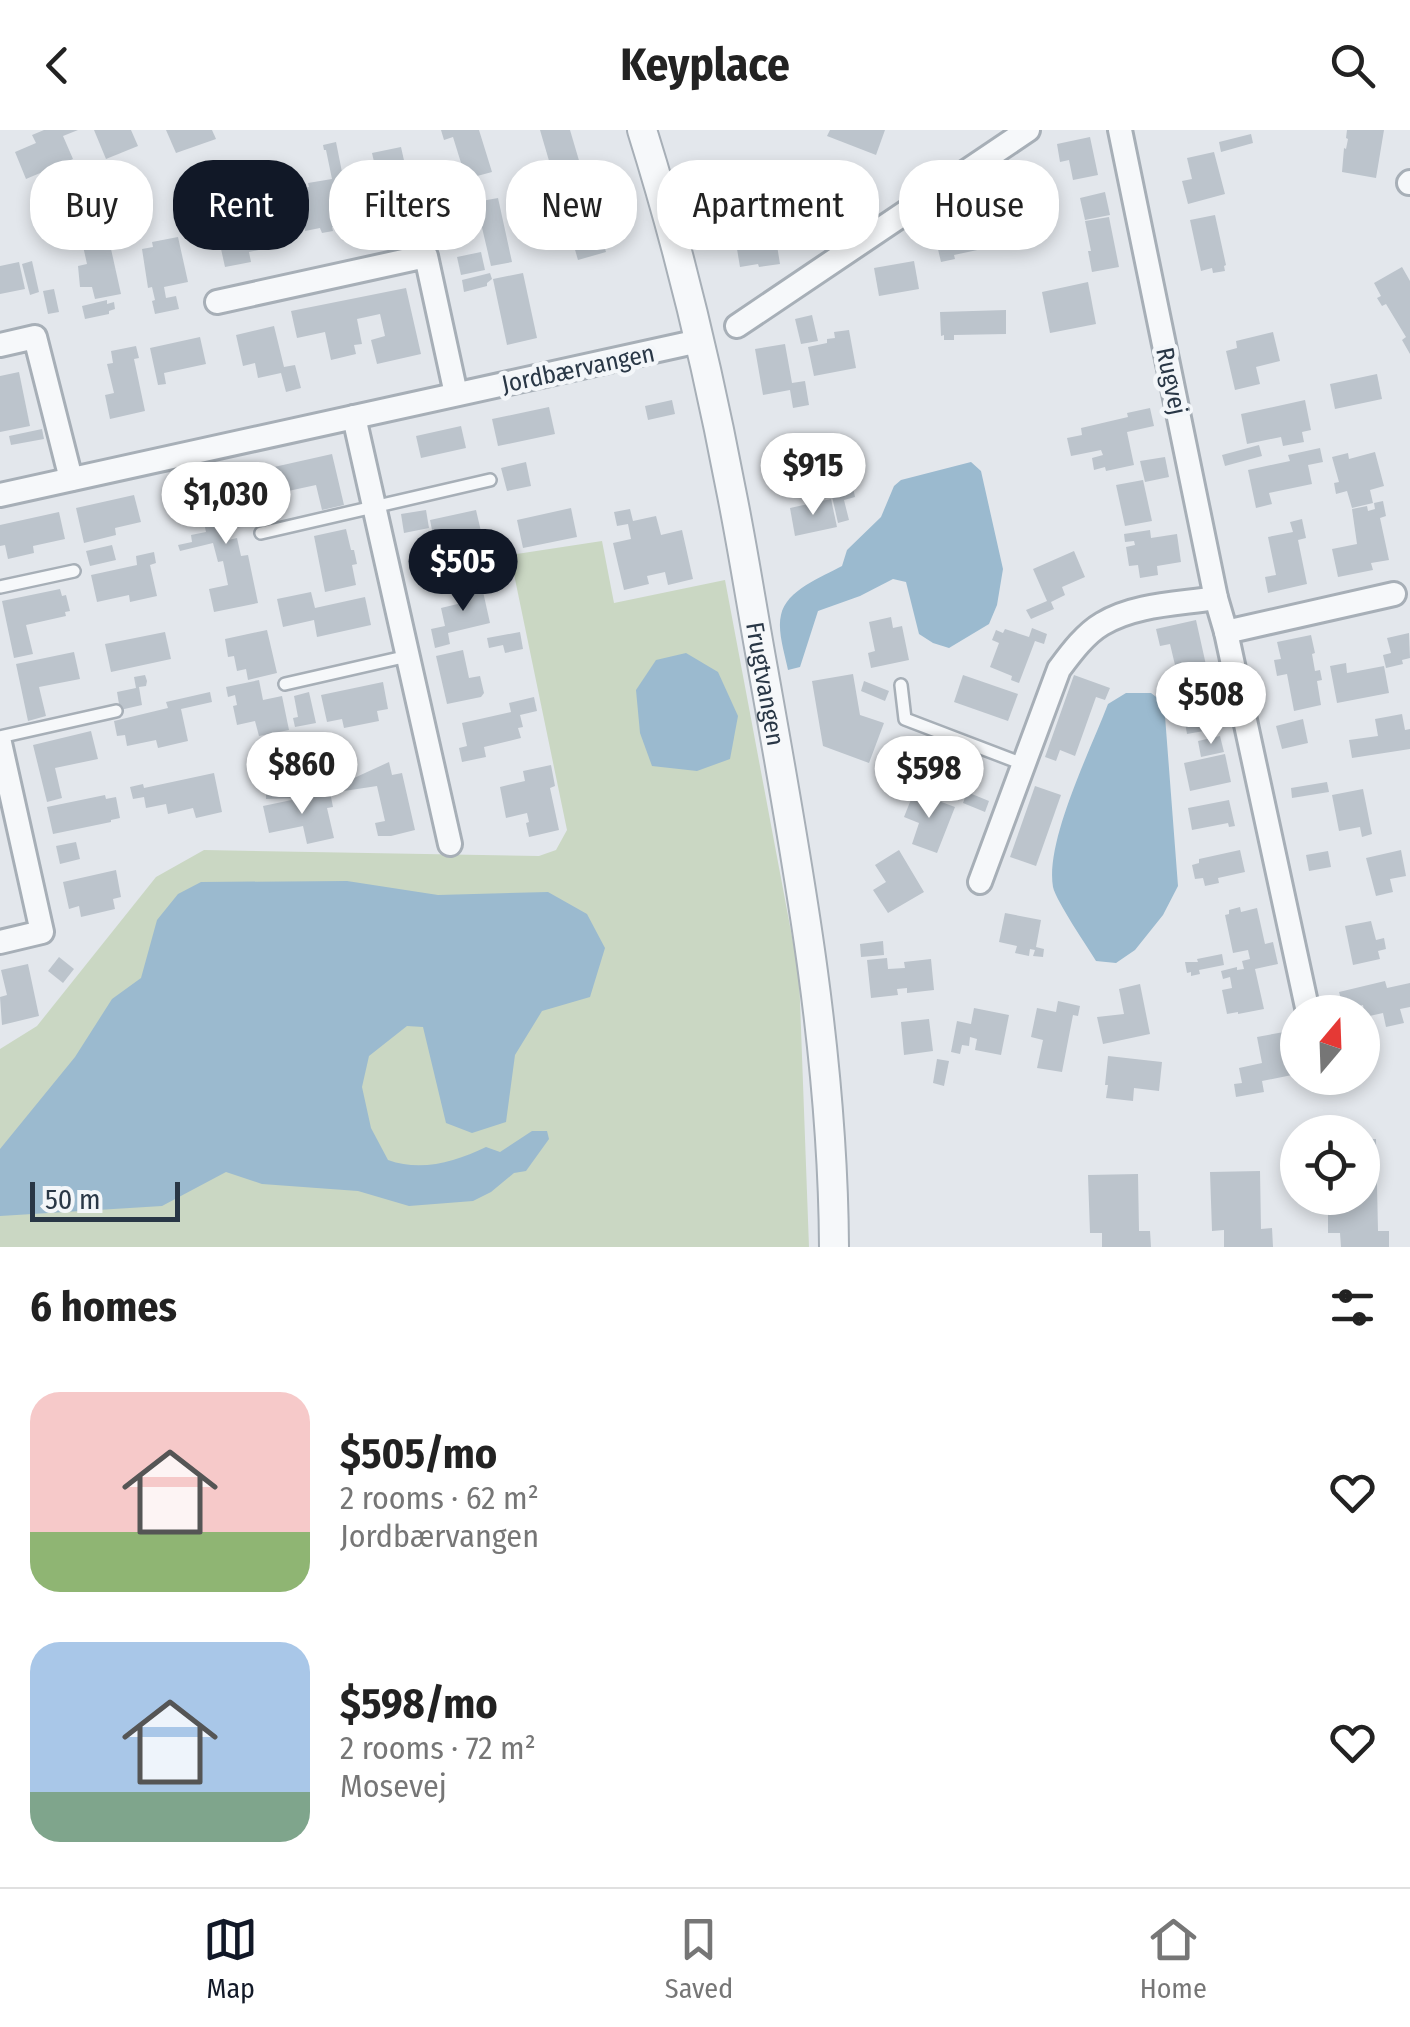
<!DOCTYPE html>
<meta charset="utf-8">
<style>
:root{--surface:#fff;--page:#f6f6f6;--text:#222;--muted:#767676;--line:#e0e0e0;--accent:#111827}
body{margin:0;font-family:"Fira Sans Condensed",sans-serif;background:var(--page);color:var(--text);height:100vh;display:flex;flex-direction:column;font-size:38px;white-space:nowrap}
*{box-sizing:border-box;margin:0}
p{font-size:32px;color:var(--muted)}
.icon{flex:none;width:55px;height:55px;fill:none;stroke:currentColor;stroke-width:2;stroke-linecap:round;stroke-linejoin:round}
.map{position:relative;height:1117px;overflow:hidden}
.panel{display:flex;flex-direction:column;background:var(--surface);flex:1}
.panel>*{flex:none}
.banner{position:absolute;left:30px;top:30px;width:1350px;height:90px;display:flex;gap:20px}
.needle{width:65px;rotate:19deg}
.fabs{position:absolute;left:1280px;top:865px;display:grid;gap:20px}
.fabs a{display:grid;place-items:center;width:100px;height:100px;border-radius:50%;background:var(--surface);box-shadow:0 5px 15px #0003;font-size:50px}
.scale{position:absolute;left:30px;bottom:25px;width:150px;box-sizing:border-box;padding-left:10px;border:5px solid #293746;border-top:0;font-size:28px;line-height:35px;white-space:nowrap;color:#293746;-webkit-text-stroke:8px #f3f6f9;paint-order:stroke}
.price{position:absolute;translate:-50% -85px;padding:0 22px;border-radius:35px;background:#fff;color:#222;font-size:32px;line-height:65px;filter:drop-shadow(0 2px 5px #0008)}
.price::after{content:'';position:absolute;left:50%;top:60px;width:30px;height:22px;margin-left:-15px;background:inherit;clip-path:polygon(0 0,100% 0,50% 100%)}
.price.current{background:var(--accent);color:#fff}
ul{padding:0;list-style:none}
li{display:flex;align-items:center;gap:30px;height:250px;padding:0 30px}
li span{display:grid;place-items:center;flex:none;width:280px;height:200px;border-radius:30px;color:#555}
li>.icon{margin-inline-start:auto}
span .icon{width:120px;height:120px;fill:#fffc;stroke-width:1}
li b{font-size:42px}
h2{display:flex;justify-content:space-between;align-items:center;height:120px;padding:0 30px;font-size:42px}
.tag{padding:0 35px;border-radius:40px;background:var(--surface);box-shadow:0 5px 15px #0003;font-size:35px;line-height:90px}
.tag.current{background:var(--accent);color:#fff}
header{display:flex;justify-content:space-between;align-items:center;height:130px;padding:0 30px;background:var(--surface);font-size:45px;font-weight:700}
.dock{display:flex;justify-content:space-around;align-items:center;height:140px;border-top:2px solid var(--line);background:var(--surface);font-size:28px;color:var(--muted)}
.dock a{display:grid;justify-items:center;gap:5px}
.dock .current{color:var(--accent)}
.map>svg:first-child{display:block}
.green{fill:#cad7c3}
.water{fill:#9bbacf}
.building{fill:#bcc4cc}
.lines{fill:none;stroke-linecap:round;stroke-linejoin:round}
.service-casing{stroke:#a7afb7;stroke-width:16}
.minor-casing{stroke:#a7afb7;stroke-width:28}
.tertiary-casing{stroke:#a7afb7;stroke-width:32}
.service{stroke:#f6f8fa;stroke-width:11}
.minor{stroke:#f6f8fa;stroke-width:22}
.tertiary{stroke:#f6f8fa;stroke-width:28}
.labels{text-anchor:middle;stroke-width:9;stroke-linejoin:round;paint-order:stroke}
.street-label{font-size:25px;fill:#293746;stroke:#f3f6f9}
</style>
<header><svg class="icon" aria-label="back" viewBox="0 0 24 24"><path d="M15 5l-7 7 7 7"/></svg>Keyplace<svg class="icon" aria-label="search" viewBox="0 0 24 24"><circle cx="10" cy="10" r="6"/><path d="M15 15l6 6"/></svg></header>
<div class="map">
<svg width="1410" height="1117" viewBox="0 0 1410 1117">
<rect width="100%" height="100%" fill="#e3e7ec"/>
<path class="green" d="M602,411L614,473L725,450L799,844L809,1117H0V919L37,896L156,747L204,720L539,726L556,720L567,700L510,425Z"/>
<g class="water">
<path d="M971,332L981,341L1003,439L997,475L989,494L949,518L933,513L919,504L906,452L893,449L860,466L818,481L800,537L788,540C785,524 777,501 781,485C786,460 822,447 842,436L847,420L881,387L894,356L901,350Z"/>
<path d="M686,523L718,542L738,586L730,629L697,641L652,636L640,603L636,560L656,530Z"/>
<path d="M1126,563H1151L1164,573L1178,756L1163,785L1135,820L1116,833L1096,831C1087,816 1056,771 1053,757C1045,711 1091,619 1108,574Z"/>
<path d="M347,751L438,765L548,762L587,784L605,818L590,867L542,881L515,925L506,992L472,1003L446,993L423,897L407,896L369,926L362,957L371,998L388,1030C421,1042 455,1032 486,1017L500,1022L532,1001H547L549,1009L526,1041L514,1043L491,1062L473,1071L409,1076L358,1061L262,1054L226,1042L162,1076L0,1086V1019L75,927L112,869L141,848L157,790L178,764L201,752Z"/>
</g>
<g class="building">
<path d="M44,0H78L63,6L73,29L26,49L15,22L36,13L32,5Z"/>
<path d="M94,0H131L138,16L106,29Z"/>
<path d="M166,0H212L216,9L176,23Z"/>
<path d="M441,0H479L492,42L466,49L453,7L444,10Z"/>
<path d="M540,0H570L606,122L578,130Z"/>
<path d="M830,0H885L876,25L827,6Z"/>
<path d="M1347,0H1384L1376,48L1342,42L1344,18L1346,19L1348,9L1346,8Z"/>
<path d="M1251,4L1253,13L1221,22L1219,12Z"/>
<path d="M1090,7L1098,45L1073,50L1069,30L1060,32L1057,14Z"/>
<path d="M336,12L343,47L335,49L344,92L353,90L356,108L343,111L340,95L332,97L333,101L322,103L320,98L305,101L297,59L309,57L308,53L332,49L326,20H324L323,15Z"/>
<path d="M401,17L416,84L397,88L399,100L381,104L376,86L386,84L372,23Z"/>
<path d="M1214,22L1225,64L1188,74L1182,51L1192,49L1187,28Z"/>
<path d="M432,41L434,51L427,52L430,63L420,64L416,44Z"/>
<path d="M832,60L844,78L821,94L808,76Z"/>
<path d="M1105,62L1110,85L1085,90L1080,68Z"/>
<path d="M498,68L512,132L491,136L476,72Z"/>
<path d="M724,72L731,108L717,111L711,75Z"/>
<path d="M771,78L780,134L759,137L758,134L740,137L736,113L753,111L748,82Z"/>
<path d="M1215,85L1226,135L1224,136L1225,141L1213,143L1212,138L1201,141L1190,90Z"/>
<path d="M1109,87L1119,137L1092,142L1088,121H1091L1085,91Z"/>
<path d="M272,89L278,116L249,122L251,132L225,137L217,101Z"/>
<path d="M968,90L969,96L976,94L982,119L954,125L955,129L941,132L933,98Z"/>
<path d="M178,107L188,152L164,157L166,168L176,166L179,179L155,184L152,171L155,170L152,157L148,158L142,119L153,117L152,112Z"/>
<path d="M109,110L121,164L95,169L92,157H80L78,136L87,134L83,116Z"/>
<path d="M481,122L485,140L461,145L457,127Z"/>
<path d="M32,131L39,162L30,165L22,134Z"/>
<path d="M914,131L919,159L879,166L874,138Z"/>
<path d="M19,132L25,159L0,164V136Z"/>
<path d="M1402,137L1410,151V224L1402,210L1406,207L1386,174L1382,176L1377,168L1381,166L1374,153Z"/>
<path d="M490,143L492,149L487,153V156L464,162L462,150Z"/>
<path d="M523,143L537,208L507,215L493,149Z"/>
<path d="M1088,152L1096,194L1050,203L1042,162Z"/>
<path d="M406,158L421,224L377,234L371,210L385,206L380,184L357,189L362,214L354,215L356,224L331,230L325,202L297,208L291,181Z"/>
<path d="M54,159L59,182L48,184L43,161Z"/>
<path d="M107,170V174L114,172L115,179L109,181V184L85,189L82,176Z"/>
<path d="M1006,180V204L954,205V210H944V205L941,206L940,182Z"/>
<path d="M812,185L818,211L801,214L795,189Z"/>
<path d="M274,196L284,237L295,235L301,258L286,262L281,243L258,248L255,233L243,236L236,205Z"/>
<path d="M849,200L856,238L814,246L808,217L827,213V209L835,208L834,202Z"/>
<path d="M1273,202L1280,231L1256,237L1260,254L1235,260L1226,221L1237,218L1236,211Z"/>
<path d="M200,207L206,234L164,243L166,254L158,255L150,218Z"/>
<path d="M785,214L792,253L805,251L809,275L793,278L790,260L763,265L755,219Z"/>
<path d="M136,216L139,228L134,229L145,281L110,289L105,265L114,263L107,234L113,233L111,221Z"/>
<path d="M19,242L30,296L0,302V246Z"/>
<path d="M1377,244L1382,269L1335,279L1330,254Z"/>
<path d="M672,270L675,284L648,290L645,276Z"/>
<path d="M1305,270L1311,300L1302,302L1304,312L1283,316L1281,307L1247,314L1241,284Z"/>
<path d="M549,277L555,304L498,316L492,289Z"/>
<path d="M1150,278L1154,296L1127,302L1134,335L1106,341L1105,337L1094,340L1092,328L1103,325L1101,320L1071,326L1067,308L1082,305L1081,298L1128,287L1127,283Z"/>
<path d="M461,296L466,318L421,328L416,306Z"/>
<path d="M42,299L44,309L11,315L9,306Z"/>
<path d="M1259,315L1262,326L1225,336L1222,325Z"/>
<path d="M1320,318L1323,332L1308,335L1312,354L1269,363L1272,374L1256,378L1248,340L1290,331L1288,325Z"/>
<path d="M1375,322L1384,356L1370,360L1373,373L1352,378L1347,361L1336,364L1334,353L1339,352L1332,327L1348,323L1349,329Z"/>
<path d="M332,324L344,375L322,380L316,355L279,363L274,337Z"/>
<path d="M1165,327L1169,347L1145,352L1140,331Z"/>
<path d="M526,332L531,356L507,361L501,338Z"/>
<path d="M851,348L855,367L844,370L849,390L838,393L829,353Z"/>
<path d="M235,350L245,396L222,401L224,411L237,408L241,426L248,425L258,473L214,482L209,459L228,455L223,431L218,432L213,413L180,421L178,415L192,412L191,405L206,402L203,388L214,386L211,369L201,371L198,358Z"/>
<path d="M1143,350L1152,391L1125,396L1116,355Z"/>
<path d="M134,365L141,392L115,398L116,405L84,413L76,378Z"/>
<path d="M831,369L837,397L795,406L790,378Z"/>
<path d="M1383,371L1386,386L1380,388L1389,430L1371,433L1373,440L1338,447L1332,419L1357,414L1352,379L1367,376L1368,381L1375,379L1374,373Z"/>
<path d="M571,378L577,407L523,418L517,390Z"/>
<path d="M630,379L633,391L656,386L661,405L682,400L693,449L668,455L665,442L647,446L649,454L624,460L613,413L631,409L628,394L617,396L614,382Z"/>
<path d="M426,380L429,398L404,403L401,384Z"/>
<path d="M476,380L487,427L465,432L460,409L435,415L430,390Z"/>
<path d="M59,382L65,409L33,416L34,423L8,429L5,415L0,416V395Z"/>
<path d="M1302,389L1306,408L1298,410L1307,454L1268,463L1265,447L1276,445L1268,407L1293,402L1290,392Z"/>
<path d="M346,399L351,420H354L357,434L352,435L356,455L325,462L314,406Z"/>
<path d="M1150,400L1151,408L1177,404L1181,432L1157,436L1158,445L1140,448L1138,435L1129,436L1126,417L1135,415L1134,411L1125,412L1124,404Z"/>
<path d="M112,415L116,430L90,436L86,421Z"/>
<path d="M1074,421L1085,447L1062,457L1065,465L1051,472L1054,479L1031,489L1026,480L1047,471L1033,439Z"/>
<path d="M154,422L156,433L150,435L157,466L130,472L129,465L97,472L91,445L137,435L136,426Z"/>
<path d="M480,448L490,493L448,503L450,514L435,518L431,499L445,496L441,478L466,472L462,452Z"/>
<path d="M60,459L62,466L66,465L70,481L65,482L66,486L26,495L33,524L14,528L2,471Z"/>
<path d="M311,462L315,478L365,467L371,495L317,507L314,490L283,497L277,469Z"/>
<path d="M891,487L893,498L902,496L909,530L871,538L868,523L875,521L869,492Z"/>
<path d="M1196,490L1206,535L1192,538L1190,532L1175,535L1170,514L1160,516L1156,499Z"/>
<path d="M1032,498L1047,504L1044,514L1035,511L1019,553L1011,550L1012,546L990,537L999,513L992,510L996,500L1003,503L1005,499L1029,507Z"/>
<path d="M267,500L277,543L248,550L246,539L237,541L234,526L228,527L225,509Z"/>
<path d="M165,502L171,529L111,542L105,514Z"/>
<path d="M520,502L523,519L505,523L503,515L489,518L487,508Z"/>
<path d="M1409,503L1410,528L1402,530L1403,534L1386,538L1383,525L1391,523L1387,508Z"/>
<path d="M1311,505L1315,523L1312,524L1315,541L1320,540L1322,550L1317,551L1321,575L1294,581L1287,544L1277,546L1274,530L1281,529L1277,512Z"/>
<path d="M463,520L469,548L480,546L484,563L481,567L447,574L436,526Z"/>
<path d="M74,522L80,549L39,557L46,586L28,591L16,534Z"/>
<path d="M1346,533L1347,543L1384,536L1389,563L1337,573L1330,536Z"/>
<path d="M853,544L860,585L884,593L869,633L823,616L812,551Z"/>
<path d="M145,545L147,551L146,556L139,557L142,575L120,580L117,562L136,558L134,547Z"/>
<path d="M963,545L1018,564L1008,591L954,572Z"/>
<path d="M1074,545L1110,558L1105,570L1096,567L1075,626L1060,620L1056,631L1045,627Z"/>
<path d="M259,550L263,570L282,566L289,600L259,606L255,591L237,595L233,576L237,575L235,565L228,567L226,557Z"/>
<path d="M864,551L889,561L885,571L861,561Z"/>
<path d="M1207,551L1215,599L1187,604L1179,556Z"/>
<path d="M383,552L388,579L377,581L379,591L344,598L342,589L327,592L321,565Z"/>
<path d="M210,562L212,572L181,579L188,611L158,618L156,610L127,616L125,605L117,606L114,591L168,578L166,572Z"/>
<path d="M309,562L316,593L295,597L293,588L298,587L294,566Z"/>
<path d="M534,567L537,581L520,585L523,597L518,598L521,608L484,617L486,627L462,632L459,618L467,616L462,593L511,582L509,573Z"/>
<path d="M1402,584L1405,600L1410,599V619L1352,628L1349,610L1378,606L1375,589Z"/>
<path d="M1303,589L1308,613L1282,619L1276,596Z"/>
<path d="M91,601L98,629L55,638L62,668L47,672L33,615Z"/>
<path d="M1220,606L1224,622L1201,627L1198,611Z"/>
<path d="M949,615L968,621L954,657L937,651Z"/>
<path d="M1225,624L1231,652L1190,661L1184,633Z"/>
<path d="M389,632L392,645L402,643L415,700L391,706H378L375,693L385,691L377,656L331,663L330,659Z"/>
<path d="M551,635L555,656L550,658L559,700L529,707L526,693L529,692L527,683L506,688L500,657L525,651L523,641Z"/>
<path d="M214,643L222,682L196,688L193,678L168,684L166,674L146,678L144,667L133,669L130,657L143,654L144,658Z"/>
<path d="M266,648H295V668L266,669Z"/>
<path d="M1327,652L1329,662L1292,668L1291,658Z"/>
<path d="M1035,656L1061,665L1036,736L1010,727Z"/>
<path d="M1363,659L1372,704L1362,707L1360,697L1339,701L1332,665Z"/>
<path d="M330,662L333,677L327,678L334,708L307,714L303,696L269,703L263,676Z"/>
<path d="M914,662L955,677L937,723L912,714L919,693L904,687Z"/>
<path d="M967,662L989,671L985,682L963,673Z"/>
<path d="M105,665L106,669L116,667L120,688L111,690V692L53,704L47,677Z"/>
<path d="M1229,670L1235,696L1229,697L1228,693L1192,700L1188,678Z"/>
<path d="M76,712L80,729L60,734L56,716Z"/>
<path d="M899,720L924,762L888,783L873,760L886,752L875,735Z"/>
<path d="M1240,720L1245,742L1218,748L1219,753L1205,756L1203,748L1195,749L1192,735L1199,733V729Z"/>
<path d="M1401,720L1406,746L1390,749L1393,762L1376,766L1366,728Z"/>
<path d="M1328,721L1331,737L1309,741L1306,725Z"/>
<path d="M116,740L121,767L113,769L115,779L81,787L79,776L69,779L63,752Z"/>
<path d="M1240,777L1241,782L1257,778L1265,814L1273,812L1278,834L1255,839L1264,879L1238,884V882L1227,884L1222,860L1232,858L1230,847L1223,849L1221,841L1237,837V840L1244,839L1242,831L1250,829L1248,820L1233,823L1225,785L1229,784V780Z"/>
<path d="M1005,783L1041,790L1036,817L1044,819L1043,827L1033,826L1035,820L1030,819L1029,826L1015,823L1017,816L999,812Z"/>
<path d="M1371,791L1376,810L1384,808L1386,819L1378,821L1380,829L1353,835L1345,796Z"/>
<path d="M883,811L884,825L861,827L860,814Z"/>
<path d="M1222,824L1224,835L1199,840L1200,844L1191,846V842L1187,843L1185,832H1198L1197,829Z"/>
<path d="M59,827L74,839L63,853L48,841Z"/>
<path d="M887,828L888,839L905,838L904,832L931,829L934,860L907,863V858L897,859L898,865L871,868L867,830Z"/>
<path d="M28,834L39,886L2,895L0,867L7,865L1,840Z"/>
<path d="M1385,851L1387,858L1410,853V877L1400,879L1404,893L1386,897L1383,883L1365,887L1363,875L1344,880L1339,862Z"/>
<path d="M1140,854L1150,904L1103,914L1097,887L1124,884L1119,859Z"/>
<path d="M1058,871L1080,876L1078,886L1073,885L1062,942L1037,938L1043,910L1031,907L1037,878L1056,882Z"/>
<path d="M974,878L1009,885L1001,925L975,920L977,909L970,907L969,916L962,915L960,924L951,922L957,891L971,894Z"/>
<path d="M929,889L933,921L904,925L901,892Z"/>
<path d="M1284,902L1292,945L1262,951L1264,962L1236,967L1234,954L1242,953L1239,938L1262,933L1257,907Z"/>
<path d="M1108,926L1162,932L1159,961L1134,958L1133,971L1106,968L1108,955H1105Z"/>
<path d="M937,929L949,931L944,956L933,953Z"/>
<path d="M1362,1009H1376L1378,1101H1389V1117H1341L1340,1103H1328V1068H1362Z"/>
<path d="M1260,1041L1261,1099L1272,1098L1273,1117H1224V1100L1212,1101L1210,1042Z"/>
<path d="M1138,1044L1139,1101H1150L1151,1117H1102V1103H1090L1088,1045Z"/>
</g>
<g class="lines">
<g class="service-casing">
<g id="service">
<path d="M261,403L490,350"/>
<path d="M0,457L74,441"/>
<path d="M285,554L408,526"/>
<path d="M901,555L905,589L1023,634"/>
<path d="M0,607L116,581"/>
</g>
</g>
<g class="minor-casing">
<g id="minor">
<path d="M1120,0L1216,468L1226,502L1308,882"/>
<path d="M1409,53L1410,52"/>
<path d="M217,172L426,126L456,264"/>
<path d="M737,196L1028,0"/>
<path d="M0,215L35,207L71,349"/>
<path d="M354,287L450,714"/>
<path d="M0,365L699,211"/>
<path d="M1226,502L1394,464"/>
<path d="M0,613L42,802L0,812"/>
<path d="M980,752L1059,539C1071,523 1085,504 1102,494C1135,474 1179,474 1216,468"/>
</g>
</g>
<g class="tertiary-casing">
<g id="tertiary">
<path id="s1" d="M642,0C679,118 708,239 731,360C743,419 752,479 763,539C797,730 833,922 834,1117"/>
</g>
</g>
<use href="#service" class="service"/>
<use href="#minor" class="minor"/>
<use href="#tertiary" class="tertiary"/>
</g>
<g class="labels">
<g class="street-label">
<text transform="translate(578 238) rotate(-12)" y="9">Jordbærvangen</text>
<text transform="translate(1172 251) rotate(78)" y="9">Rugvej</text>
<text dy="9" stroke="none"><textPath href="#s1" startOffset="568">Frugtvangen</textPath></text>
</g>
</g>
</svg>
<div class="fabs">
<a><svg class="needle" viewBox="-14 -14 28 28"><path d="M0-13l5 13h-10z" fill="#e53935"/><path d="M0 13l5-13h-10z" fill="#767676"/></svg></a>
<a><svg class="icon" aria-label="locate" viewBox="0 0 24 24"><circle cx="12" cy="12" r="6"/><path d="M12 2v4M12 18v4M2 12h4M18 12h4"/></svg></a>
</div>
<div class="scale">50 m</div>
<b class="price" style="left:813px;top:388px">$915</b>
<b class="price" style="left:226px;top:417px">$1,030</b>
<b class="price current" style="left:463px;top:484px">$505</b>
<b class="price" style="left:1211px;top:617px">$508</b>
<b class="price" style="left:302px;top:687px">$860</b>
<b class="price" style="left:929px;top:691px">$598</b>
<div class="banner">
<a class="tag">Buy</a>
<a class="tag current">Rent</a>
<a class="tag">Filters</a>
<a class="tag">New</a>
<a class="tag">Apartment</a>
<a class="tag">House</a>
</div>
</div>
<section class="panel">
<h2>6 homes<svg class="icon" aria-label="filters" viewBox="0 0 24 24"><path d="M4 7h16M4 17h16"/><circle cx="9" cy="7" r="2"/><circle cx="15" cy="17" r="2"/></svg></h2>
<ul>
<li><span style="background:linear-gradient(#f6c9c9 70%,#8fb573 0)"><svg class="icon" aria-label="home" viewBox="0 0 24 24"><path d="M3 11l9-7 9 7M6 9v11h12V9"/></svg></span><div><b>$505/mo</b><p>2 rooms · 62 m²</p><p>Jordbærvangen</p></div><svg class="icon" aria-label="heart" viewBox="0 0 24 24"><path d="M12 20l-8-8c-3-5 5-10 8-4 3-6 11-1 8 4z"/></svg></li>
<li><span style="background:linear-gradient(#a9c7e8 75%,#7fa58c 0)"><svg class="icon" aria-label="home" viewBox="0 0 24 24"><path d="M3 11l9-7 9 7M6 9v11h12V9"/></svg></span><div><b>$598/mo</b><p>2 rooms · 72 m²</p><p>Mosevej</p></div><svg class="icon" aria-label="heart" viewBox="0 0 24 24"><path d="M12 20l-8-8c-3-5 5-10 8-4 3-6 11-1 8 4z"/></svg></li>
</ul>
</section>
<nav class="dock">
<a class="current"><svg class="icon" aria-label="map" viewBox="0 0 24 24"><path d="M3 6l6-2 6 2 6-2v14l-6 2-6-2-6 2zM9 4v14M15 6v14"/></svg>Map</a>
<a><svg class="icon" aria-label="saved" viewBox="0 0 24 24"><path d="M7 4h10v16l-5-4-5 4z"/></svg>Saved</a>
<a><svg class="icon" aria-label="home" viewBox="0 0 24 24"><path d="M3 11l9-7 9 7M6 9v11h12V9"/></svg>Home</a>
</nav>
